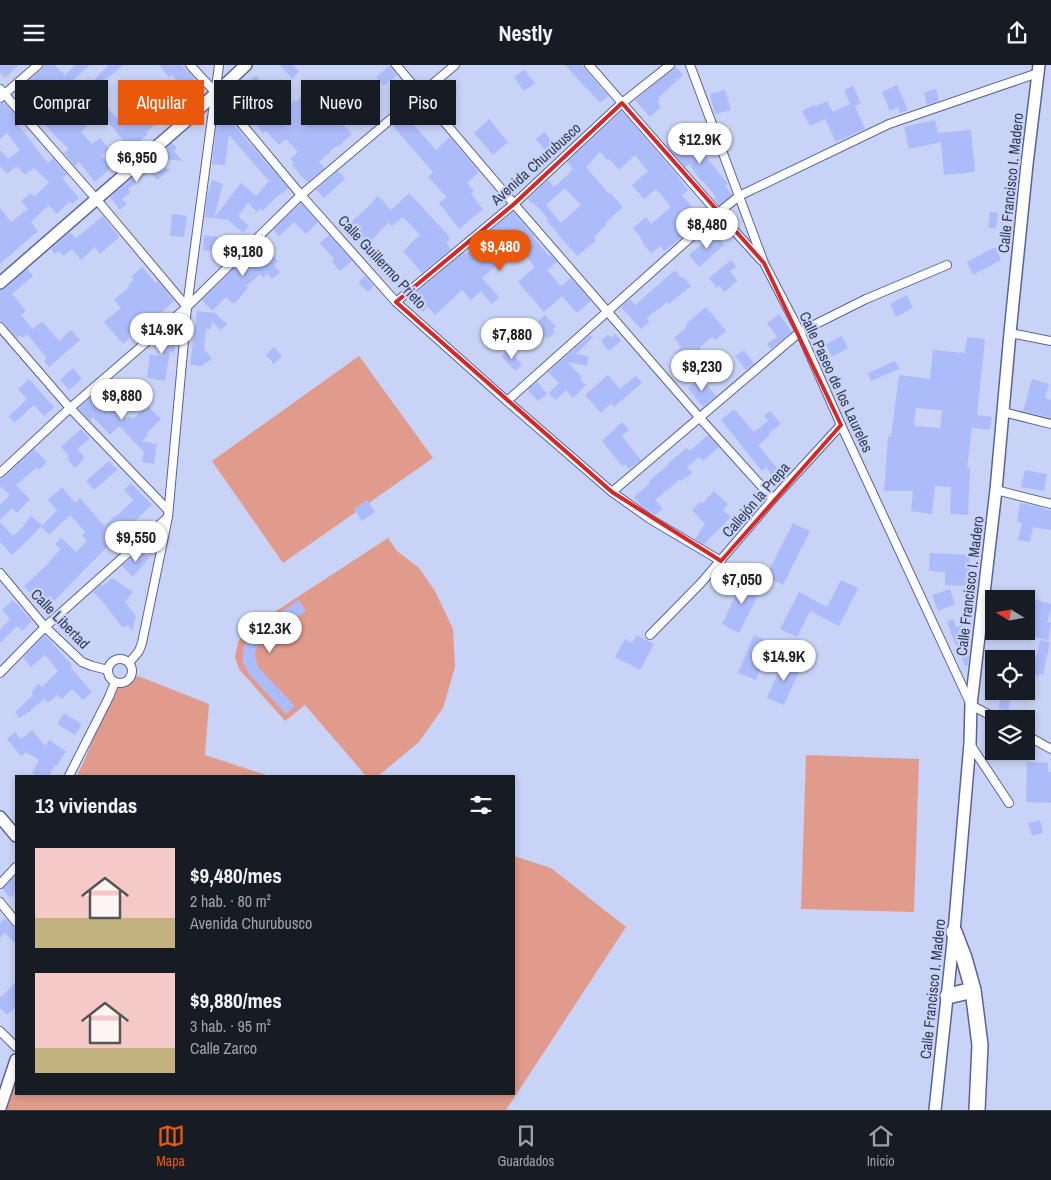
<!DOCTYPE html>
<html lang="es">
<meta charset="utf-8">
<style>
:root{--surface:#171b24;--page:#20242c;--text:#f1f3f6;--muted:#9ea1a6;--line:#363941;--accent:#ea580c}
body{margin:0;font-family:"Archivo Narrow",sans-serif;background:var(--page);color:var(--text);height:100vh;display:flex;flex-direction:column;font-size:19px;white-space:nowrap}
*{box-sizing:border-box;margin:0}
p{font-size:16px;color:var(--muted)}
.icon{flex:none;width:28px;height:28px;fill:none;stroke:currentColor;stroke-width:2;stroke-linecap:round;stroke-linejoin:round}
.map{position:relative;flex:1;overflow:hidden}
.details{position:absolute;left:15px;top:710px;width:500px;height:320px;display:flex;flex-direction:column;background:var(--surface);border-radius:0px;box-shadow:0 2px 8px #0003}
.details>*{flex:none}
.hud{position:absolute;left:15px;top:15px;width:500px;height:45px;display:flex;gap:10px}
.needle{width:32px;rotate:281deg}
.controls{position:absolute;left:985px;top:525px;display:grid;gap:10px}
.controls a{display:grid;place-items:center;width:50px;height:50px;border-radius:0px;background:var(--surface);box-shadow:0 2px 8px #0003;font-size:25px}
.price{position:absolute;translate:-50% -42px;padding:0 11px;border-radius:18px;background:#fff;color:#222;font-size:16px;line-height:32px;filter:drop-shadow(0 1px 2px #0008)}
.price::after{content:'';position:absolute;left:50%;top:30px;width:15px;height:11px;margin-left:-8px;background:inherit;clip-path:polygon(0 0,100% 0,50% 100%)}
.price.selected{background:var(--accent);color:#fff}
ul{padding:0;list-style:none}
li{display:flex;align-items:center;gap:15px;height:125px;padding:0 20px}
li span{display:grid;place-items:center;flex:none;width:140px;height:100px;border-radius:0px;color:#555}
li>.icon{margin-inline-start:auto}
span .icon{width:60px;height:60px;fill:#fffc;stroke-width:1}
li b{font-size:21px}
h2{display:flex;justify-content:space-between;align-items:center;height:60px;padding:0 20px;font-size:21px}
.pill{padding:0 18px;border-radius:0px;background:var(--surface);box-shadow:0 2px 8px #0003;font-size:18px;line-height:45px}
.pill.selected{background:var(--accent);color:#fff}
header{display:flex;justify-content:space-between;align-items:center;height:65px;padding:0 20px;background:var(--surface);font-size:22px;font-weight:700}
.dock{display:flex;justify-content:space-around;align-items:center;height:70px;border-top:1px solid var(--line);background:var(--surface);font-size:14px;color:var(--muted)}
.dock a{display:grid;justify-items:center;gap:2px}
.dock .selected{color:var(--accent)}
.map>svg:first-child{display:block}
.green{fill:#e09b8c}
.building{fill:#acbcfa;fill-rule:evenodd}
.lines{fill:none;stroke-linecap:round;stroke-linejoin:round}
.street-casing{stroke:#576499;stroke-width:10}
.secondary-casing{stroke:#576499;stroke-width:14}
.highway-casing{stroke:#576499;stroke-width:18}
.street{stroke:#fff;stroke-width:8}
.secondary{stroke:#fff;stroke-width:11}
.highway{stroke:#fff;stroke-width:15}
.marked{fill:none;stroke:#d62828;stroke-width:4;stroke-linejoin:round}
.labels{text-anchor:middle;stroke-width:4.5;stroke-linejoin:round;paint-order:stroke}
.street-label{font-size:15px;fill:#353b54;stroke:#c9d3f7}
</style>
<header><svg class="icon" aria-label="menu" viewBox="0 0 24 24"><path d="M4 6h16M4 12h16M4 18h16"/></svg>Nestly<svg class="icon" aria-label="share" viewBox="0 0 24 24"><path d="M12 15V3M7 8l5-5 5 5M5 13v7h14v-7"/></svg></header>
<div class="map">
<svg width="1051" height="1045" viewBox="0 0 1051 1045">
<rect width="100%" height="100%" fill="#c9d3f7"/>
<g class="green">
<path d="M359,291L433,393L283,498L212,396Z"/>
<path d="M388,473L397,486L419,503L435,526L453,564L455,602L443,643L419,677L378,711H366L305,640L285,656L239,604L235,592L238,577L247,565Z"/>
<path d="M138,611L209,639L205,690L269,711H77L85,694L113,625Z"/>
<path d="M806,690L919,694L914,847L801,844Z"/>
<path d="M514,791L551,803L626,862L506,1045H0V1033L16,987V1029H514Z"/>
</g>
<g class="building">
<path d="M0,0H19L5,13L0,8Z"/>
<path d="M44,0H55L65,10L75,0H90L64,23L76,35L108,0H123L113,9L93,22L104,33L101,36L117,53L127,44L139,59L158,43L160,45L184,23L172,10L169,12L159,0H182L187,7L188,6L194,12L193,13L201,23L179,43L181,45L169,56L165,52L146,67L148,69L130,84L110,59L96,45L83,58L87,61L81,67L92,79L100,73L109,84L101,90L112,102L95,117L79,97L75,101L64,88L69,84L54,70L35,48L37,47L18,25L42,4Z"/>
<path d="M280,0H293L299,7L292,14Z"/>
<path d="M390,0L392,4L397,10L384,21L376,12Z"/>
<path d="M565,0H583L585,4L608,31L600,38Z"/>
<path d="M675,1L683,10L659,32L660,33L657,36L661,42L650,52L635,35L673,4Z"/>
<path d="M524,5L535,18L524,26L514,12Z"/>
<path d="M256,10L272,30L278,24L291,38L294,35L296,37L302,31L324,51L330,46L352,69L338,82L337,80L319,97L325,103L308,117L303,113L292,100L294,98L290,94L298,87L286,74L279,80L266,66L263,68L256,59L257,58L248,48L252,45L240,31L252,20L249,16Z"/>
<path d="M897,20L908,45L900,48L898,42L890,46L882,27Z"/>
<path d="M853,21L861,38L855,41L865,64L836,77L825,54L810,61L802,46L815,40L816,41L827,36L833,47L850,39L844,25Z"/>
<path d="M936,24L939,36L927,40L924,27Z"/>
<path d="M725,25L731,45L715,49L710,29Z"/>
<path d="M4,37L21,57L18,60L48,98L53,93L67,109L62,113L79,133L72,139L70,136L57,149L49,140L31,157L38,166L0,199V143L11,157L28,144L21,136L31,128L34,132L49,117L34,103L25,110L17,101L7,109L0,101V85L8,94L20,85L7,68L0,74V39Z"/>
<path d="M420,37L429,47L414,60L436,85L450,72L479,107L467,118L474,126L471,129L483,144L459,164L439,138L447,132L428,112L433,107L392,60Z"/>
<path d="M222,46L288,123L282,129L281,128L262,146L260,143L257,147L248,138L238,151L249,161L243,168L228,155L205,152L207,132L212,115L223,119L214,153L241,118L256,131L269,116L229,70L225,100L212,99L218,47Z"/>
<path d="M622,46L676,109L688,125L682,130L697,148L705,141L710,148L697,159L695,157L683,168L685,170L664,186L660,181L651,188L642,177L643,176L633,163L646,152L651,159L671,142L656,124L644,134L632,120L648,106L635,90L619,105L609,94L607,95L600,87L586,102L609,129L610,128L623,142L605,158L606,160L594,172L596,175L577,191L546,155L548,154L533,137L532,139L528,134L548,115L554,122L570,108L569,107L573,104L567,97ZM565,123L581,140L561,158L546,140Z"/>
<path d="M489,54L508,77L493,90L474,68Z"/>
<path d="M935,55L938,68L971,65L975,107L944,110L941,77L909,84L904,62Z"/>
<path d="M685,65L718,107L728,119L725,121L732,130L719,140L714,134L716,132L703,116L702,117L689,99L685,102L666,80Z"/>
<path d="M544,67L554,79L546,86L536,74Z"/>
<path d="M172,78L177,83L174,86L183,96L155,93Z"/>
<path d="M154,94L153,100L171,104L157,115L150,106L128,124L131,127L122,134L127,139L120,145L110,132Z"/>
<path d="M338,106L345,114L324,133L316,125Z"/>
<path d="M409,128L450,172L448,173L450,175L446,178L451,184L422,208L403,186L420,170L403,152L392,161L389,157L366,181L348,160L368,142L378,131L391,145Z"/>
<path d="M301,138L318,157L306,169L294,157L279,171L273,165Z"/>
<path d="M513,147L534,171L533,172L549,191L551,190L557,197L547,205L561,221L571,213L591,236L577,248L562,231L544,247L518,217L535,202L516,179L498,197L499,198L482,213L499,232L492,239L481,226L471,235L462,225L435,250L428,242L423,247L410,233L464,187L466,189L474,182L472,181Z"/>
<path d="M990,147L998,148L996,164L988,163Z"/>
<path d="M172,149L187,151L184,172L170,171Z"/>
<path d="M103,151L119,172L100,189L95,182L81,195L72,184L64,191L59,186L55,189L51,184L70,167L76,173Z"/>
<path d="M714,168L724,180L699,202L689,190L707,175V174Z"/>
<path d="M204,170L217,172L215,186L203,185Z"/>
<path d="M329,170L352,196L340,206L332,197L334,194L320,178Z"/>
<path d="M261,177L278,196L274,200L280,207L272,214L267,209L263,213L260,209L246,221L248,223L234,239L226,232L212,246L202,235Z"/>
<path d="M995,182L1001,195L973,210L967,197Z"/>
<path d="M731,195L736,202L730,206L737,216L724,227L719,220L717,223L709,213Z"/>
<path d="M142,202L156,218L158,216L174,236L148,259L145,255L128,270L130,272L123,279L104,257L121,243L114,235L129,222L128,220L134,215L131,212Z"/>
<path d="M27,204L33,211L12,229L26,246L21,250L33,264L42,256L59,276L71,265L80,275L49,302L44,296L47,293L27,269L23,273L20,270L17,273L4,258L0,256V225L5,224Z"/>
<path d="M675,205L681,213L683,212L691,221L669,239L667,237L659,244V243L647,253L649,257L641,264L621,242L630,234L635,240Z"/>
<path d="M365,211L374,221L368,227L358,218Z"/>
<path d="M907,230L913,243L896,252L890,239Z"/>
<path d="M706,242L726,266L715,275L712,272L699,283L701,286L684,299L675,288L681,282L674,273L687,262L686,259Z"/>
<path d="M197,246L215,248L227,259L221,265L212,257L211,264H206L204,284L212,294L202,301L190,300Z"/>
<path d="M779,249L792,267L771,284L767,279L777,272L767,258Z"/>
<path d="M545,250L556,262L552,265L555,267L548,274L546,271L541,276L530,264Z"/>
<path d="M174,261L178,265L174,288L170,287L165,316L147,313L150,289L165,292L153,279Z"/>
<path d="M608,269L611,273L615,269L621,276L609,286L601,276Z"/>
<path d="M590,270L593,272L576,289L589,291L587,301L567,297L582,312L580,314L586,320L573,333L566,325L555,335L549,328L559,318L548,307Z"/>
<path d="M842,271L848,283L832,292L826,279Z"/>
<path d="M967,272L985,274L977,350L992,352L990,365L972,363L967,403H970L968,450L950,449L951,422L935,421L932,449L911,446L913,426H884L888,371L891,372L899,310L930,314L933,285L965,288ZM916,343L942,345L940,363L914,361Z"/>
<path d="M274,282L282,291L274,299L266,290Z"/>
<path d="M509,284L522,300L515,306L501,291Z"/>
<path d="M744,285L754,299L746,305L735,291Z"/>
<path d="M895,296L899,304L871,316L868,308Z"/>
<path d="M73,303L82,314L69,325L60,315Z"/>
<path d="M608,310L620,324L636,311L642,318L614,342L611,338L601,348L585,330Z"/>
<path d="M701,312L716,331L703,342L688,323Z"/>
<path d="M29,314L54,342L44,351L34,340L14,358L9,351L27,334L18,324Z"/>
<path d="M1032,314L1049,319L1045,333L1051,335V353L1023,346Z"/>
<path d="M537,317L547,329L538,336L528,325Z"/>
<path d="M105,320L116,332L110,337L126,354L130,351L133,354L147,340L161,354L147,368L148,370L142,376L157,379L154,399L142,397L144,387L119,361L110,370L93,352L90,356L78,343Z"/>
<path d="M734,344L754,367L768,356L764,351L770,346L781,359L769,368L770,370L758,380L781,408L774,413L766,402L762,406L721,355Z"/>
<path d="M622,357L629,365L622,371L641,395L629,404L625,399L622,401L602,376Z"/>
<path d="M81,364L90,373L77,384L85,393L75,403L67,394L69,391L61,382Z"/>
<path d="M708,370L719,382L703,396L699,392L687,402L692,408L681,416L679,415L655,435L663,444L655,450L646,444L642,440L641,441L634,432L650,418L649,416L668,400L667,399L687,383L690,386Z"/>
<path d="M34,384L47,397L39,405L37,402L16,420L30,434L17,448L12,443L0,455V440L10,430L0,421V414L4,412Z"/>
<path d="M109,396L117,405L94,425L86,416Z"/>
<path d="M1025,405L1047,409L1044,426L1021,422Z"/>
<path d="M131,418L152,440L107,482L54,536L50,531L40,540L24,521L49,498H48L61,484L55,479L61,473L76,487L87,476L82,470L85,467L70,450L49,470L41,462L57,445L48,435L62,422L75,438L80,433L104,461L116,450L117,451L133,435L124,425Z"/>
<path d="M714,426L728,439L723,445L731,452L708,475L704,480L695,474L705,459L692,445L700,437L702,439Z"/>
<path d="M367,435L375,447L362,456L354,444Z"/>
<path d="M1020,438L1037,441L1051,446V465L1033,462L1030,477L1018,475L1022,458L1017,457Z"/>
<path d="M31,451L42,460L29,474L12,490L0,477V457L13,471L21,464Z"/>
<path d="M793,458L810,466L783,520L766,511Z"/>
<path d="M140,485L149,493L133,512L122,501Z"/>
<path d="M930,488L970,490L968,521L945,520V507L929,506Z"/>
<path d="M112,513L133,527L125,537L136,551L132,566L128,560L123,563L102,536L93,527L102,519L103,521Z"/>
<path d="M744,513L762,522L739,568L722,559Z"/>
<path d="M841,515L858,523L839,561L810,546L797,572L780,564L799,527L827,542Z"/>
<path d="M950,524L955,539L938,546L932,530Z"/>
<path d="M1026,532L1051,539V544L1047,557L1051,558L1048,575L1033,572L1034,565L1026,563Z"/>
<path d="M13,535L32,556L22,566L17,561L0,578V565L10,554L2,545Z"/>
<path d="M299,535L306,546L260,576L256,584L255,589L257,599L259,603L295,641L286,649L249,609L243,598V587L246,574L249,569Z"/>
<path d="M953,554L956,562L962,560L966,571L961,573L969,591L968,600L965,601L954,576L947,557Z"/>
<path d="M45,570L72,600L70,602L92,627L83,635L72,624L62,634L57,630L48,638L44,634L29,647H28L19,653L15,647L33,630L31,628L38,619L42,622L58,606L45,590L31,602L23,593Z"/>
<path d="M637,570L654,579L640,605L615,592L625,574L632,578Z"/>
<path d="M754,570L772,578L756,615L738,608Z"/>
<path d="M1040,575L1050,577L1043,610L1040,608L1039,611L1026,607V590L1036,593Z"/>
<path d="M784,594L801,602L784,640L767,633Z"/>
<path d="M1000,627L1010,628L1009,645L999,644Z"/>
<path d="M64,648L82,659L75,670L57,659Z"/>
<path d="M32,665L45,681L49,675L66,686L57,701L55,700L49,711H38L32,708L39,695L26,687L21,691L7,674L15,667L21,674Z"/>
<path d="M1027,697L1048,698V707H1051V738L1026,737Z"/>
<path d="M1040,755L1043,768L1032,771L1028,758Z"/>
<path d="M16,810V827L10,833L2,824Z"/>
<path d="M5,853L16,865V879L5,868L0,873V858Z"/>
<path d="M16,917V942L7,950L0,943V933Z"/>
</g>
<g class="lines">
<g class="street-casing">
<g id="street">
<path d="M190,0L216,28L301,130L396,237L507,336L612,427L650,454L721,496"/>
<path d="M396,0L514,139L699,352L773,434"/>
<path d="M589,0L718,148L761,195"/>
<path d="M690,0L764,198L800,267L841,360L971,640L997,654"/>
<path d="M0,24L97,135L187,242"/>
<path d="M0,33L38,0"/>
<path d="M396,237L514,139L622,38L670,0"/>
<path d="M0,262L70,343L168,445"/>
<path d="M1010,268L1051,276"/>
<path d="M507,336L718,148L739,131L889,59L1038,8"/>
<path d="M1003,347L1051,359"/>
<path d="M0,408L70,343L187,242L301,130L455,0"/>
<path d="M996,425L1051,439"/>
<path d="M612,427L800,267L866,234L947,200"/>
<path d="M0,508L45,562L82,597L92,601L108,605"/>
<path d="M650,570L701,518L773,434L841,360"/>
<circle cx="120" cy="606" r="12"/>
<path d="M129,598L139,586L142,578L168,452L187,242L219,0"/>
<path d="M0,608L45,562L167,453"/>
<path d="M1026,670L1051,684"/>
<path d="M970,679L1009,738"/>
<path d="M69,711L109,632L115,617"/>
<path d="M0,819L16,802"/>
<path d="M0,837L16,857"/>
<path d="M0,966L16,982"/>
</g>
</g>
<g class="secondary-casing">
<g id="secondary">
<path d="M0,218L186,56L246,0"/>
<path d="M0,752L16,771"/>
<path d="M0,1043L16,995"/>
<path d="M935,1045L954,867L970,678L971,640L996,425L1010,268L1027,99L1039,0"/>
</g>
</g>
<g class="highway-casing">
<g id="highway">
<path d="M954,867L964,893L973,925L980,980L977,1045"/>
<path d="M948,931L973,925"/>
</g>
</g>
<use href="#street" class="street"/>
<use href="#secondary" class="secondary"/>
<use href="#highway" class="highway"/>
</g>
<path class="marked" d="M622,38L764,198L841,360L721,496L612,427L396,237L514,139Z"/>
<g class="labels">
<g class="street-label">
<text transform="translate(536 99) rotate(-42)" y="5">Avenida Churubusco</text>
<text transform="translate(1011 118) rotate(-84)" y="5">Calle Francisco I. Madero</text>
<text transform="translate(382 197) rotate(47)" y="5">Calle Guillermo Prieto</text>
<text transform="translate(836 317) rotate(65)" y="5">Calle Paseo de los Laureles</text>
<text transform="translate(756 435) rotate(-49)" y="5">Callejón la Prepa</text>
<text transform="translate(970 521) rotate(-83)" y="5">Calle Francisco I. Madero</text>
<text transform="translate(60 554) rotate(46)" y="5">Calle Libertad</text>
<text transform="translate(933 924) rotate(-84)" y="5">Calle Francisco I. Madero</text>
</g>
</g>
</svg>
<div class="controls">
<a><svg class="needle" viewBox="-14 -14 28 28"><path d="M0-13l5 13h-10z" fill="#e53935"/><path d="M0 13l5-13h-10z" fill="#9ea1a6"/></svg></a>
<a><svg class="icon" aria-label="locate" viewBox="0 0 24 24"><circle cx="12" cy="12" r="6"/><path d="M12 2v4M12 18v4M2 12h4M18 12h4"/></svg></a>
<a><svg class="icon" aria-label="layers" viewBox="0 0 24 24"><path d="M12 4l9 5-9 5-9-5zM3 14l9 5 9-5"/></svg></a>
</div>
<b class="price" style="left:700px;top:100px">$12.9K</b>
<b class="price" style="left:137px;top:118px">$6,950</b>
<b class="price" style="left:707px;top:185px">$8,480</b>
<b class="price selected" style="left:500px;top:207px">$9,480</b>
<b class="price" style="left:243px;top:212px">$9,180</b>
<b class="price" style="left:162px;top:290px">$14.9K</b>
<b class="price" style="left:512px;top:295px">$7,880</b>
<b class="price" style="left:702px;top:327px">$9,230</b>
<b class="price" style="left:122px;top:356px">$9,880</b>
<b class="price" style="left:136px;top:498px">$9,550</b>
<b class="price" style="left:742px;top:540px">$7,050</b>
<b class="price" style="left:270px;top:589px">$12.3K</b>
<b class="price" style="left:784px;top:617px">$14.9K</b>
<div class="hud">
<a class="pill">Comprar</a>
<a class="pill selected">Alquilar</a>
<a class="pill">Filtros</a>
<a class="pill">Nuevo</a>
<a class="pill">Piso</a>
</div>
<section class="details">
<h2>13 viviendas<svg class="icon" aria-label="filters" viewBox="0 0 24 24"><path d="M4 7h16M4 17h16"/><circle cx="9" cy="7" r="2"/><circle cx="15" cy="17" r="2"/></svg></h2>
<ul>
<li><span style="background:linear-gradient(#f6c9c9 70%,#c2b280 0)"><svg class="icon" aria-label="home" viewBox="0 0 24 24"><path d="M3 11l9-7 9 7M6 9v11h12V9"/></svg></span><div><b>$9,480/mes</b><p>2 hab. · 80 m²</p><p>Avenida Churubusco</p></div></li>
<li><span style="background:linear-gradient(#f6c9c9 75%,#c2b280 0)"><svg class="icon" aria-label="home" viewBox="0 0 24 24"><path d="M3 11l9-7 9 7M6 9v11h12V9"/></svg></span><div><b>$9,880/mes</b><p>3 hab. · 95 m²</p><p>Calle Zarco</p></div></li>
</ul>
</section>
</div>
<nav class="dock">
<a class="selected"><svg class="icon" aria-label="map" viewBox="0 0 24 24"><path d="M3 6l6-2 6 2 6-2v14l-6 2-6-2-6 2zM9 4v14M15 6v14"/></svg>Mapa</a>
<a><svg class="icon" aria-label="saved" viewBox="0 0 24 24"><path d="M7 4h10v16l-5-4-5 4z"/></svg>Guardados</a>
<a><svg class="icon" aria-label="home" viewBox="0 0 24 24"><path d="M3 11l9-7 9 7M6 9v11h12V9"/></svg>Inicio</a>
</nav>
